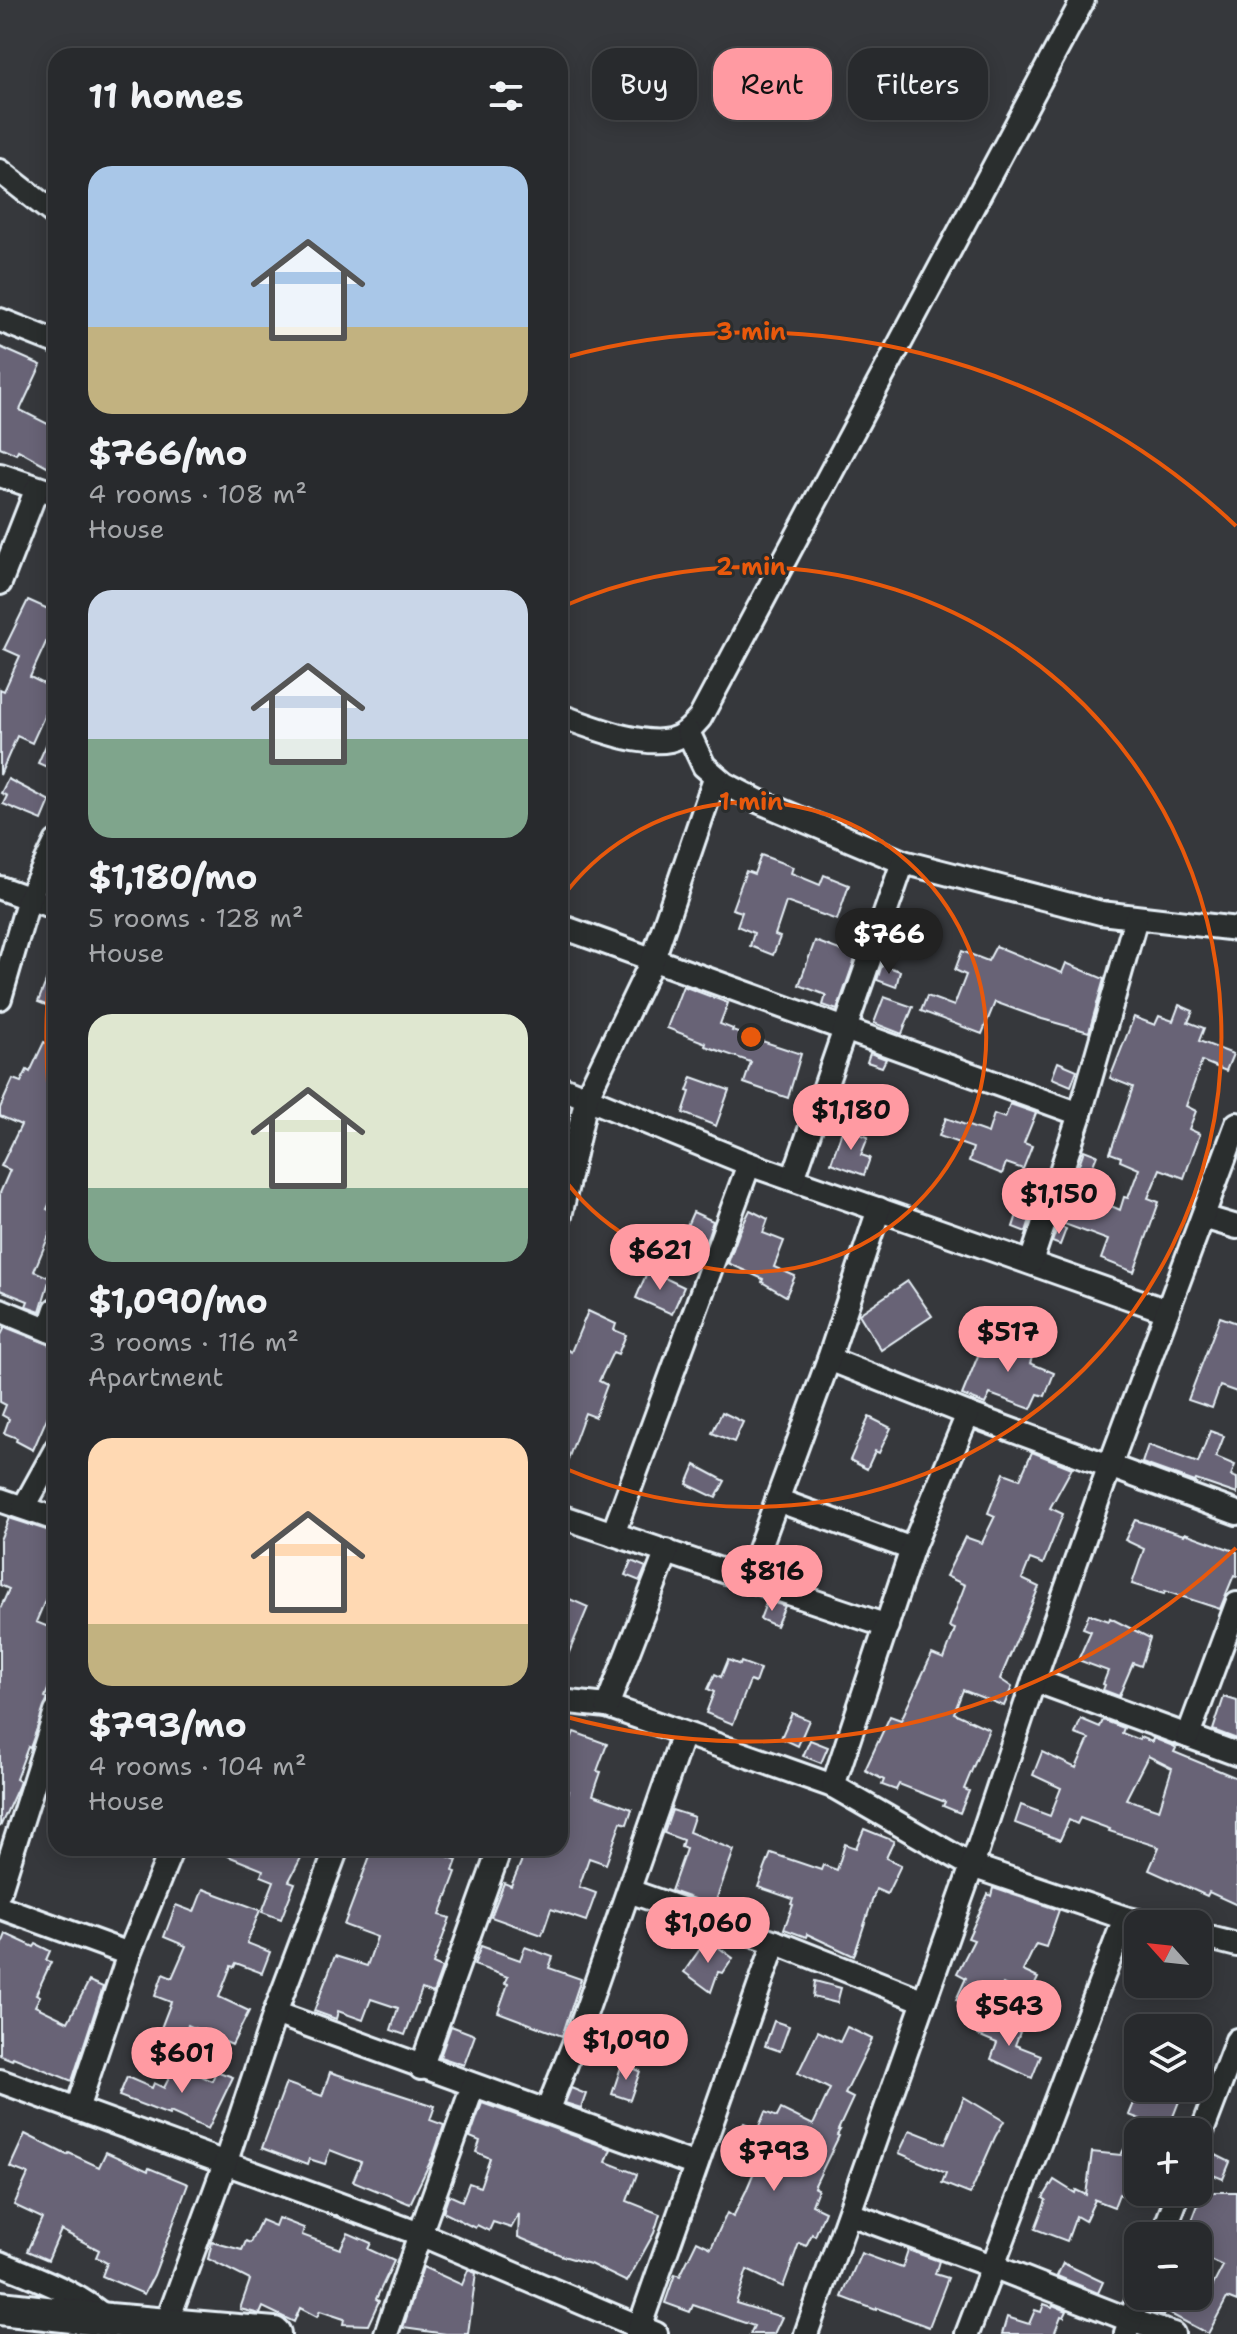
<!DOCTYPE html>
<meta charset="utf-8">
<style>
:root{--surface:#282a2d;--page:#303235;--text:#f1f3f6;--muted:#a5a7aa;--line:#444649;--accent:#ff9aa2}
body{margin:0;font-family:"Shantell Sans",sans-serif;background:var(--page);color:var(--text);height:100vh;display:flex;flex-direction:column;font-size:30px;white-space:nowrap}
*{box-sizing:border-box;margin:0}
p{font-size:26px;color:var(--muted)}
.icon{flex:none;width:44px;height:44px;fill:none;stroke:currentColor;stroke-width:2;stroke-linecap:round;stroke-linejoin:round}
.map{position:relative;flex:1;overflow:hidden}
.panel{position:absolute;left:48px;top:48px;width:520px;height:1808px;display:flex;flex-direction:column;background:var(--surface);border-radius:24px;box-shadow:0 4px 20px #0003,0 0 0 2px var(--line)}
.panel>*{flex:none}
.banner{position:absolute;left:592px;top:48px;width:524px;height:72px;display:flex;gap:16px}
.needle{width:52px;rotate:297deg}
.tools{position:absolute;left:1124px;top:1910px;display:grid;gap:16px}
.tools a{display:grid;place-items:center;width:88px;height:88px;border-radius:16px;background:var(--surface);box-shadow:0 4px 20px #0003,0 0 0 2px var(--line);font-size:40px}
.price{position:absolute;translate:-50% -68px;padding:0 18px;border-radius:28px;background:var(--accent);color:#111;font-size:26px;line-height:52px;filter:drop-shadow(0 2px 4px #0008)}
.price::after{content:'';position:absolute;left:50%;top:48px;width:24px;height:18px;margin-left:-12px;background:inherit;clip-path:polygon(0 0,100% 0,50% 100%)}
.price.selected{background:#222;color:#fff}
ul{padding:0;list-style:none}
li{display:grid;align-content:center;gap:16px;height:424px;padding:0 40px}
li span{display:grid;place-items:center;height:248px;border-radius:24px;color:#555}
li>.icon{margin-inline-start:auto}
span .icon{width:144px;height:144px;fill:#fffc;stroke-width:1}
li b{font-size:34px}
h2{display:flex;justify-content:space-between;align-items:center;height:96px;padding:0 40px;font-size:34px}
.tag{padding:0 28px;border-radius:24px;background:var(--surface);box-shadow:0 4px 20px #0003,0 0 0 2px var(--line);font-size:28px;line-height:72px}
.tag.selected{background:var(--accent);color:#111}
.map>svg:first-child{display:block}
.building{fill:#676476;stroke:#e8f1f8;stroke-width:2;fill-rule:evenodd}
.lines{fill:none;stroke-linecap:round;stroke-linejoin:round}
.street-casing{stroke:#e8f1f8;stroke-width:28}
.secondary-casing{stroke:#e8f1f8;stroke-width:38}
.street{stroke:#2a2d2e;stroke-width:22}
.secondary{stroke:#2a2d2e;stroke-width:32}
.ring{fill:none;stroke:#e8590c;stroke-width:4}
.centre{fill:#e8590c;stroke:#2a2d2e;stroke-width:4}
.ring-label{font-size:24px;text-anchor:middle;font-weight:bold;fill:#e8590c;stroke:#2a2d2e;stroke-width:6;stroke-linejoin:round;paint-order:stroke}
</style>
<div class="map">
<svg width="1237" height="2334" viewBox="0 0 1237 2334">
<rect width="100%" height="100%" fill="#36383c"/>
<filter id="ink" filterUnits="userSpaceOnUse"><feTurbulence type="fractalNoise" baseFrequency=".0125" numOctaves="2"/><feDisplacementMap in="SourceGraphic" scale="16" xChannelSelector="R" yChannelSelector="G"/><feConvolveMatrix kernelMatrix="1 2 1 2 8 2 1 2 1" color-interpolation-filters="sRGB"/></filter>
<g filter="url(#ink)">
<g class="building">
<path d="M0,347L41,365L20,410L56,428V471L18,450L16,454L0,447Z"/>
<path d="M28,600L55,612L50,623L54,625L30,677L56,690L32,743L17,736L0,775V689L4,691L20,656L4,649Z"/>
<path d="M56,723V771L38,763Z"/>
<path d="M8,779L50,801L42,820L3,804L7,796L1,793Z"/>
<path d="M761,855L793,867L791,873L820,885L824,875L849,885L837,920L786,902L775,935L780,937L773,955L750,946L754,933L737,926L742,912L732,909L746,871L754,874Z"/>
<path d="M815,941L856,956L837,1010L823,1005L826,995L799,985Z"/>
<path d="M996,946L1062,973L1066,963L1104,979L1089,1032L1042,1019L995,1002L982,1034L921,1011L927,996L954,1006L966,975L955,970L962,951L988,961Z"/>
<path d="M55,959L56,960V1009L38,1002Z"/>
<path d="M882,965L900,971L896,987L877,980Z"/>
<path d="M683,986L728,1003L720,1024L733,1029L732,1031L801,1054L788,1098L744,1083L751,1062L705,1046L706,1043L667,1028Z"/>
<path d="M884,997L913,1007L902,1034L874,1023Z"/>
<path d="M1179,1005L1193,1011L1188,1022L1204,1028L1199,1041L1233,1054L1226,1071L1202,1061L1186,1106L1196,1111L1189,1129L1200,1134L1184,1178L1160,1169L1148,1198L1159,1202L1134,1272L1101,1259L1108,1240L1059,1222L1084,1150L1097,1155L1082,1193L1120,1210L1124,1197L1128,1198L1139,1169L1120,1161L1121,1157L1110,1153L1133,1087L1110,1078L1134,1017L1155,1025L1159,1016L1173,1021Z"/>
<path d="M44,1042L56,1048V1190L47,1209L56,1214V1236L50,1233L34,1271L50,1278L40,1311L26,1306L28,1301L0,1290V1193L10,1170L1,1166L21,1125L0,1116V1108L13,1079L21,1082L27,1070L30,1072Z"/>
<path d="M870,1053L886,1059L882,1067L867,1062Z"/>
<path d="M1058,1062L1077,1070L1071,1086L1052,1078Z"/>
<path d="M692,1077L729,1090L716,1126L683,1113L690,1092L687,1091Z"/>
<path d="M1010,1104L1036,1113L1024,1143L1032,1146L1023,1169L1006,1163L1002,1174L969,1161L973,1148L939,1136L946,1118L988,1133L994,1114L1005,1118Z"/>
<path d="M843,1128L868,1137L861,1155L870,1158L864,1175L831,1163Z"/>
<path d="M750,1210L768,1219L763,1233L784,1241L774,1267L795,1276L786,1296L762,1282L763,1279L728,1263L739,1233Z"/>
<path d="M693,1212L713,1221L704,1247L682,1237Z"/>
<path d="M1018,1212L1031,1216L1026,1232L1013,1227Z"/>
<path d="M1058,1226L1066,1229L1060,1245L1052,1242Z"/>
<path d="M648,1270L684,1287L672,1314L636,1298Z"/>
<path d="M908,1281L932,1316L881,1350L859,1314Z"/>
<path d="M588,1311L616,1324L614,1330L626,1335L618,1354L613,1352L599,1381L607,1385L595,1417L585,1413L562,1476L560,1368L568,1350L571,1352Z"/>
<path d="M1220,1317L1237,1323V1392L1220,1386L1212,1408L1188,1400Z"/>
<path d="M5,1327L56,1347V1414L50,1411L33,1450L16,1441L17,1438L4,1433L9,1419L2,1415L6,1405L0,1402V1337Z"/>
<path d="M1004,1333L1036,1347L1030,1363L1054,1373L1045,1396L1038,1394L1031,1409L990,1394L985,1404L962,1395L984,1341L998,1347Z"/>
<path d="M722,1412L743,1422L734,1442L712,1433Z"/>
<path d="M869,1417L891,1428L879,1453L875,1451L867,1469L850,1460Z"/>
<path d="M1210,1431L1224,1436L1216,1457L1235,1465L1231,1476L1237,1478V1494L1196,1480L1195,1482L1142,1463L1148,1445L1198,1463Z"/>
<path d="M1032,1452L1072,1468L1050,1508L1063,1514L1043,1564L1030,1559L1022,1579L1039,1587L1000,1679L1012,1687L1004,1706L963,1690L954,1713L989,1729L964,1789L969,1791L960,1813L943,1806L945,1802L899,1784L896,1790L882,1785L884,1780L865,1770L890,1716L901,1720L932,1654L944,1659L955,1629L949,1627L965,1585L946,1576L965,1537L982,1543L995,1516L988,1513L1004,1473L1020,1479Z"/>
<path d="M695,1465L725,1481L716,1498L687,1484Z"/>
<path d="M9,1518L56,1533V1594L49,1591L36,1622L56,1630V1670L45,1697L48,1698L30,1748L28,1747L16,1779L20,1781L18,1787L0,1827V1609L9,1589L0,1585V1540Z"/>
<path d="M1135,1520L1184,1535L1185,1533L1237,1552V1576L1234,1575L1220,1609L1165,1591L1164,1594L1132,1584L1144,1549L1125,1540Z"/>
<path d="M631,1561L646,1567L640,1581L625,1575Z"/>
<path d="M565,1597L588,1607L560,1674V1609Z"/>
<path d="M767,1601L785,1606L776,1626L760,1619Z"/>
<path d="M1089,1614L1109,1621L1110,1618L1150,1638L1141,1666L1133,1663L1119,1696L1103,1690L1105,1685L1103,1684L1108,1671L1078,1660L1091,1631L1083,1628Z"/>
<path d="M728,1660L740,1665L741,1662L760,1669L755,1683L750,1681L733,1724L706,1713L714,1692L708,1689L715,1674L721,1677Z"/>
<path d="M1224,1697L1237,1701V1739L1213,1730Z"/>
<path d="M792,1713L809,1720L798,1746L781,1738Z"/>
<path d="M1081,1719L1100,1727L1103,1720L1124,1728L1122,1733L1139,1740L1140,1737L1152,1742L1153,1738L1173,1746L1176,1748L1174,1752L1237,1778V1905L1209,1892L1207,1896L1149,1870L1159,1847L1109,1831L1110,1829L1080,1818L1077,1824L1069,1820L1060,1840L1015,1823L1021,1805L1050,1816L1061,1788L1033,1775L1042,1752L1076,1768L1089,1739L1075,1734ZM1148,1756L1172,1768L1159,1810L1126,1799Z"/>
<path d="M574,1732L607,1744L597,1771L601,1772L593,1795L632,1809L627,1824L621,1822L606,1864L589,1858L579,1887L596,1893L586,1921L551,1909L542,1935L491,1917L504,1883L511,1886L527,1848H560V1816L569,1791L560,1788V1767Z"/>
<path d="M810,1740L828,1747L821,1763L803,1756Z"/>
<path d="M672,1810L694,1817L689,1832L734,1850L714,1906L671,1891L686,1849L681,1847L683,1840L664,1833Z"/>
<path d="M864,1829L894,1841L886,1858L901,1865L887,1894L876,1889L854,1956L807,1934L806,1937L784,1929L793,1905L791,1904L793,1899L758,1887L771,1853L821,1870L823,1865L837,1870L845,1844L856,1848Z"/>
<path d="M208,1848H306L289,1881L295,1883L281,1919L262,1912L274,1881L261,1876L263,1870Z"/>
<path d="M373,1848H439L437,1852L457,1860L453,1871L456,1872L440,1915L450,1918L433,1964L442,1968L433,1993L422,1989L405,2035L391,2030L398,2008L371,1999L363,2020L338,2011L336,2019L314,2011L335,1956L367,1966L377,1937L344,1925Z"/>
<path d="M993,1888L1059,1910L1046,1947L1036,1944L1023,1971L1038,1978L1029,1997L1003,1984L991,2012L956,2000L966,1978L957,1973L974,1940L968,1938L988,1894L991,1896Z"/>
<path d="M203,1889L260,1910L247,1943L270,1952L262,1973L236,1963L234,1967L231,1966L219,1997L249,2011L232,2045L188,2025L174,2059L153,2049L171,2002L155,1996L163,1974L172,1978L186,1946L164,1937L176,1905L194,1912Z"/>
<path d="M6,1934L34,1947L36,1944L50,1951L46,1960L51,1962L36,1994L40,1996L35,2006L68,2022L89,1981L103,1987L72,2081L13,2057L12,2060L0,2055V1949Z"/>
<path d="M707,1939L733,1958L723,1973L718,1972L711,1992L684,1972Z"/>
<path d="M481,1946L520,1960L525,1947L553,1957L549,1968L581,1979L562,2036L498,2012L508,1984L505,1983L508,1977L474,1965Z"/>
<path d="M815,1981L841,1988L837,2003L813,1997Z"/>
<path d="M984,2017L1020,2032L1015,2045L1041,2055L1032,2078L991,2059L997,2043L978,2035Z"/>
<path d="M774,2021L789,2026L780,2051L765,2046Z"/>
<path d="M451,2026L475,2035L464,2065L440,2057Z"/>
<path d="M847,2027L872,2039L845,2094L853,2098L838,2130H840L837,2135L839,2136L814,2187L818,2189L812,2205L825,2211L815,2236L812,2234L806,2246L799,2243L783,2287L747,2270L736,2303L782,2317L774,2334H750L754,2326L693,2305L690,2312L665,2303L675,2274L680,2276L697,2241L711,2248L727,2213L733,2217L746,2191L754,2172L727,2160L744,2123L758,2129L765,2112L777,2117L781,2109L813,2125L830,2089L798,2073L818,2031L840,2042Z"/>
<path d="M176,2064L212,2081L216,2071L233,2077L208,2129L170,2112L169,2115L119,2096L127,2077L152,2088L154,2083L164,2088Z"/>
<path d="M622,2064L640,2071L630,2100L612,2094Z"/>
<path d="M330,2072L435,2106L430,2120L444,2125L434,2154L410,2204L353,2181L361,2162L330,2150L325,2164L309,2159L307,2165L262,2148L286,2083L322,2096Z"/>
<path d="M571,2088L586,2094L581,2108L565,2103Z"/>
<path d="M1140,2088H1158L1181,2096L1167,2132H1138V2202L1119,2194L1114,2207L1093,2199L1095,2200L1085,2221L1076,2216L1067,2241L1035,2229L1046,2200L1043,2198L1054,2180L1075,2193L1076,2190L1086,2195L1092,2152L1121,2155L1140,2119L1129,2115Z"/>
<path d="M964,2097L1004,2121L995,2137L970,2194L942,2183L946,2173L899,2153L910,2130L945,2144Z"/>
<path d="M482,2103L611,2149L606,2162L637,2174L627,2201L660,2214L654,2233L627,2282L590,2264L563,2256L518,2237L519,2214L511,2228L493,2222L489,2231L477,2225L475,2228L443,2212L449,2195L462,2201L469,2183L480,2187L490,2158L476,2152L480,2141L470,2137Z"/>
<path d="M25,2134L67,2155L69,2153L99,2167L106,2152L148,2171L149,2168L188,2184L154,2275L144,2294L102,2276L107,2263L96,2257L99,2250L61,2230L48,2260L27,2251L42,2218L14,2205L28,2174L10,2167Z"/>
<path d="M1208,2151L1230,2162L1223,2179L1198,2169Z"/>
<path d="M1203,2192H1237V2302L1227,2298L1208,2334L1165,2311L1163,2316L1149,2311L1153,2296H1171L1185,2302L1188,2296H1198V2288L1209,2293L1223,2266L1201,2256L1210,2236H1186Z"/>
<path d="M278,2218L304,2228L302,2235L340,2249L348,2233L371,2243L368,2249L394,2261L376,2299L379,2301L368,2325L343,2324L344,2319L320,2311L317,2317L300,2308L294,2322L263,2307L260,2314L240,2309L250,2280L208,2259L212,2242L242,2250L246,2241L250,2243L261,2220L275,2226Z"/>
<path d="M908,2250L939,2261L935,2274L948,2278L929,2327L877,2308L876,2310L842,2297L861,2253L902,2268Z"/>
<path d="M1063,2263L1103,2282L1098,2293L1057,2276Z"/>
<path d="M423,2267L462,2285L468,2270L476,2273L468,2334H446L403,2328Z"/>
<path d="M1044,2304L1052,2307L1053,2305L1067,2311L1064,2317L1061,2316L1054,2334H1002L1007,2317L1029,2324L1035,2310L1041,2312Z"/>
</g>
<g class="lines">
<g class="street-casing">
<g id="street">
<path d="M0,171L56,215"/>
<path d="M0,320L56,342"/>
<path d="M0,475L56,494"/>
<path d="M0,583L37,488"/>
<path d="M560,716C590,726 639,747 670,740C683,737 691,728 700,718L1083,0"/>
<path d="M688,732L704,766L725,784L758,801L903,862L1101,913L1237,929"/>
<path d="M0,888L56,908"/>
<path d="M560,926L1080,1114"/>
<path d="M0,998L29,898L56,842"/>
<path d="M560,1087L749,1164L1167,1311"/>
<path d="M793,1179L903,862"/>
<path d="M560,1216L587,1096L653,959L715,778"/>
<path d="M1203,1217L1237,1227"/>
<path d="M1031,1262L1080,1114L1136,918"/>
<path d="M0,1310L56,1333"/>
<path d="M49,1330L56,1309"/>
<path d="M829,1359L968,1414L1237,1513"/>
<path d="M0,1500L56,1519"/>
<path d="M777,1500L912,1549"/>
<path d="M24,1507L56,1449"/>
<path d="M560,1516L887,1626"/>
<path d="M613,1534L749,1164"/>
<path d="M748,1579L829,1359L879,1209"/>
<path d="M1034,1680L1237,1754"/>
<path d="M560,1701L607,1706L833,1786L972,1866L1125,1918L1150,1924"/>
<path d="M607,1706L667,1551"/>
<path d="M1188,1736L1237,1604"/>
<path d="M833,1786L912,1549L968,1414"/>
<path d="M0,1890L56,1712"/>
<path d="M629,1891L775,1942L924,2001"/>
<path d="M0,1907L129,1954"/>
<path d="M1198,1935L1237,1945"/>
<path d="M275,2013L696,2165"/>
<path d="M421,2068L500,1848"/>
<path d="M0,2081L420,2234L656,2334"/>
<path d="M77,2109L129,1954L172,1848"/>
<path d="M547,2111L580,2029L683,1734"/>
<path d="M1198,2142L1237,2040"/>
<path d="M850,2214L992,2266L1130,2320L1173,2334"/>
<path d="M1162,2236L1179,2192"/>
<path d="M0,2263C38,2279 78,2292 108,2320"/>
<path d="M166,2325L225,2164L275,2013L337,1848"/>
<path d="M1126,2333L1139,2296"/>
<path d="M386,2334L420,2234L473,2086"/>
<path d="M637,2334L775,1942"/>
<path d="M806,2334L972,1866L1034,1680L1110,1465L1237,1124"/>
<path d="M967,2334L1125,1918"/>
</g>
</g>
<g class="secondary-casing">
<path id="secondary" d="M0,2308L109,2320L274,2334"/>
</g>
<use href="#street" class="street"/>
<use href="#secondary" class="secondary"/>
</g>
</g>
<g class="ring">
<path d="M561 899A235 235 0 1 1 561 1175"/>
<path d="M564 606A470 470 0 1 1 564 1468"/>
<path d="M1236 1548A705 705 0 0 1 563 1716M56 1153A705 705 0 0 1 56 921M563 358A705 705 0 0 1 1236 526"/>
</g>
<circle cx="751" cy="1037" r="12" class="centre"/>
<g class="ring-label">
<text x="751" y="340">3 min</text>
<text x="751" y="575">2 min</text>
<text x="751" y="810">1 min</text>
</g>
</svg>
<div class="tools">
<a><svg class="needle" viewBox="-14 -14 28 28"><path d="M0-13l5 13h-10z" fill="#e53935"/><path d="M0 13l5-13h-10z" fill="#a5a7aa"/></svg></a>
<a><svg class="icon" aria-label="layers" viewBox="0 0 24 24"><path d="M12 4l9 5-9 5-9-5zM3 14l9 5 9-5"/></svg></a>
<a>+</a>
<a>−</a>
</div>
<b class="price selected" style="left:889px;top:976px">$766</b>
<b class="price" style="left:851px;top:1152px">$1,180</b>
<b class="price" style="left:1059px;top:1236px">$1,150</b>
<b class="price" style="left:660px;top:1292px">$621</b>
<b class="price" style="left:1008px;top:1374px">$517</b>
<b class="price" style="left:772px;top:1613px">$816</b>
<b class="price" style="left:708px;top:1965px">$1,060</b>
<b class="price" style="left:1009px;top:2048px">$543</b>
<b class="price" style="left:626px;top:2082px">$1,090</b>
<b class="price" style="left:182px;top:2095px">$601</b>
<b class="price" style="left:774px;top:2193px">$793</b>
<div class="banner">
<a class="tag">Buy</a>
<a class="tag selected">Rent</a>
<a class="tag">Filters</a>
</div>
<section class="panel">
<h2>11 homes<svg class="icon" aria-label="filters" viewBox="0 0 24 24"><path d="M4 7h16M4 17h16"/><circle cx="9" cy="7" r="2"/><circle cx="15" cy="17" r="2"/></svg></h2>
<ul>
<li><span style="background:linear-gradient(#a9c7e8 65%,#c2b280 0)"><svg class="icon" aria-label="home" viewBox="0 0 24 24"><path d="M3 11l9-7 9 7M6 9v11h12V9"/></svg></span><div><b>$766/mo</b><p>4 rooms · 108 m²</p><p>House</p></div></li>
<li><span style="background:linear-gradient(#c9d6e8 60%,#7fa58c 0)"><svg class="icon" aria-label="home" viewBox="0 0 24 24"><path d="M3 11l9-7 9 7M6 9v11h12V9"/></svg></span><div><b>$1,180/mo</b><p>5 rooms · 128 m²</p><p>House</p></div></li>
<li><span style="background:linear-gradient(#dfe7d0 70%,#7fa58c 0)"><svg class="icon" aria-label="home" viewBox="0 0 24 24"><path d="M3 11l9-7 9 7M6 9v11h12V9"/></svg></span><div><b>$1,090/mo</b><p>3 rooms · 116 m²</p><p>Apartment</p></div></li>
<li><span style="background:linear-gradient(#ffd9b3 75%,#c2b280 0)"><svg class="icon" aria-label="home" viewBox="0 0 24 24"><path d="M3 11l9-7 9 7M6 9v11h12V9"/></svg></span><div><b>$793/mo</b><p>4 rooms · 104 m²</p><p>House</p></div></li>
</ul>
</section>
</div>
